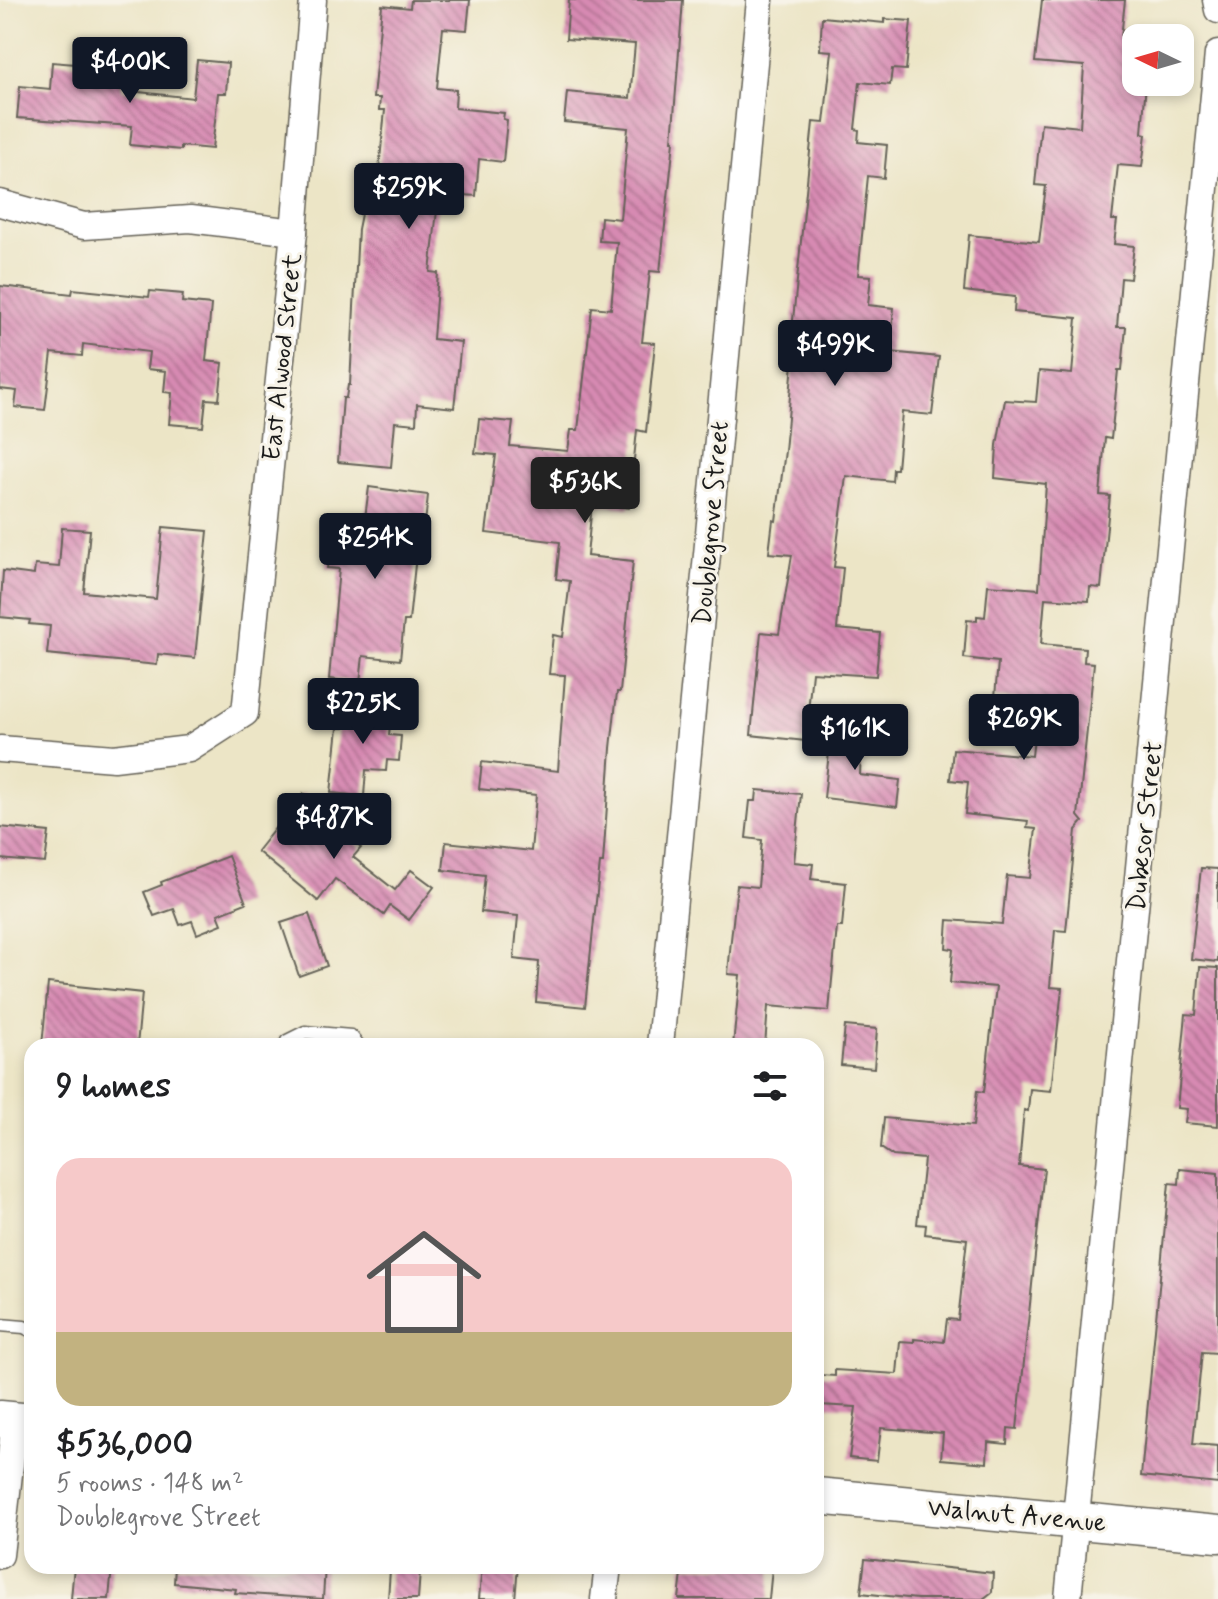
<!DOCTYPE html>
<meta charset="utf-8">
<style>
:root{--surface:#fff;--page:#f2f2f2;--text:#202124;--muted:#757577;--line:#e0e0e0;--accent:#111827}
body{margin:0;font-family:Mynerve,sans-serif;background:var(--page);color:var(--text);height:100vh;display:flex;flex-direction:column;font-size:30px;white-space:nowrap}
*{box-sizing:border-box;margin:0}
p{font-size:26px;color:var(--muted)}
.icon{flex:none;width:44px;height:44px;fill:none;stroke:currentColor;stroke-width:2;stroke-linecap:round;stroke-linejoin:round}
.map{position:relative;flex:1;overflow:hidden}
.side{position:absolute;left:24px;top:1038px;width:800px;height:536px;display:flex;flex-direction:column;background:var(--surface);border-radius:24px;box-shadow:0 4px 12px #0003}
.side>*{flex:none}
.needle{width:52px;rotate:275deg}
.tools{position:absolute;left:1122px;top:24px;display:grid;gap:16px}
.tools a{display:grid;place-items:center;width:72px;height:72px;border-radius:16px;background:var(--surface);box-shadow:0 4px 12px #0003;font-size:40px}
.price{position:absolute;translate:-50% -68px;padding:0 18px;border-radius:8px;background:var(--accent);color:#fff;font-size:26px;line-height:52px;filter:drop-shadow(0 2px 4px #0008)}
.price::after{content:'';position:absolute;left:50%;top:48px;width:24px;height:18px;margin-left:-12px;background:inherit;clip-path:polygon(0 0,100% 0,50% 100%)}
.price.current{background:#222;color:#fff}
ul{padding:0;list-style:none}
li{display:grid;align-content:center;gap:16px;height:424px;padding:0 32px}
li+li{border-top:2px solid var(--line)}
li span{display:grid;place-items:center;height:248px;border-radius:24px;color:#555}
li>.icon{margin-inline-start:auto}
span .icon{width:144px;height:144px;fill:#fffc;stroke-width:1}
li b{font-size:34px}
h2{display:flex;justify-content:space-between;align-items:center;height:96px;padding:0 32px;font-size:34px}
.map>svg:first-child{display:block}
.building{fill:url(#building-back-hatch)}
.lines{fill:none;stroke-linecap:round;stroke-linejoin:round}
.lane-casing{stroke:#656258;stroke-width:15}
.street-casing{stroke:#656258;stroke-width:29}
.secondary-casing{stroke:#656258;stroke-width:39}
.lane{stroke:#fff;stroke-width:12}
.street{stroke:#fff;stroke-width:26}
.secondary{stroke:#fff;stroke-width:36}
.labels{text-anchor:middle;stroke-width:6;stroke-linejoin:round;paint-order:stroke}
.street-label{font-size:26px;fill:#1c1c1c;stroke:#f7f3e8}
</style>
<div class="map">
<svg width="1218" height="1599" viewBox="0 0 1218 1599">
<defs>
<pattern id="building-back-hatch" width="6" height="6" patternUnits="userSpaceOnUse" patternTransform="scale(2)"><rect width="6" height="6" fill="#d78ab2"/><path d="M-1 5l2 2M0 0l6 6M5-1l2 2" fill="none" stroke="#ae7090"/></pattern>
</defs>
<rect width="100%" height="100%" fill="#f7f3e8"/>
<filter id="ink" filterUnits="userSpaceOnUse"><feTurbulence type="fractalNoise" baseFrequency=".0125" numOctaves="2"/><feDisplacementMap in="SourceGraphic" scale="16" xChannelSelector="R" yChannelSelector="G"/><feConvolveMatrix kernelMatrix="1 2 1 2 8 2 1 2 1" color-interpolation-filters="sRGB"/></filter>
<filter id="wash" filterUnits="userSpaceOnUse"><feTurbulence type="fractalNoise" baseFrequency=".006" numOctaves="4" result="noise"/><feDisplacementMap in="SourceGraphic" scale="32" xChannelSelector="R" yChannelSelector="G"/><feGaussianBlur stdDeviation="1.8" result="paint"/><feColorMatrix in="noise" values="0 0 0 0 0 0 0 0 0 0 0 0 0 0 0 0 0 1.4 0 .05"/><feComposite in="paint" operator="in"/></filter>
<g filter="url(#wash)">
<rect width="100%" height="100%" fill="#ece5c6"/>
<g id="blocks">
<g class="building">
<path d="M411,0H470L467,30L443,28L437,88L456,90L455,108L504,113L503,119L507,120L503,162L479,159L476,196L439,193L430,272L438,273L433,339L461,342L454,408L417,404L416,424L395,422L391,467L338,462L343,398H346L348,385H350L358,229L370,169L379,170L385,110H379L380,98H373L382,5L410,8Z"/>
<path d="M569,0H683L672,141H674L660,272L650,271L642,342L655,343L646,432L637,430L629,508L592,504L587,556L633,561L620,692H617L611,748L603,863H600L585,1007L536,1002L539,962L514,959L518,916L481,912L485,875L443,870L446,842L531,851L536,795L479,789L482,762L558,771L565,675L549,674L553,635L563,637L570,581L556,579L560,542L486,533L496,455L475,453L479,419L513,422L510,446L568,451L571,430H578L592,307L611,309L617,242L599,241L601,217L620,219L628,128L564,122L567,92L630,98L635,44L566,39Z"/>
<path d="M1042,0H1125L1121,38L1136,39V82H1146L1142,133L1146,134L1142,167L1118,165L1112,220H1117L1114,244L1134,246L1130,279L1121,278L1117,327H1126L1122,370H1118L1111,439L1105,438L1100,495L1110,496L1101,588L1090,587L1089,601L1045,598L1041,644L1085,648L1084,662L1094,663L1078,816L1083,822L1076,830L1066,931L1055,930L1050,987L1062,988L1051,1091L1030,1089L1028,1111L1024,1110L1019,1166L1044,1169L1017,1429L1008,1428L1007,1444L988,1442L987,1463L941,1459L943,1433L881,1428L877,1461L849,1458L856,1407L819,1405L820,1375L835,1376V1370L897,1374L900,1341L914,1342V1339L944,1342L947,1319L958,1320L967,1239L925,1234L926,1225L917,1224L924,1159L893,1156L881,1148L884,1118L973,1126L977,1091L984,1092L996,987L950,983L953,949L946,948L948,920L1002,924L1007,876L1030,878L1036,829L1027,828L1028,821L965,814L968,782L950,780L953,749L1032,756L1038,701L995,697L998,662L964,658L967,620L977,621V616L985,617L988,585L1039,589L1046,484L995,478L997,445L1005,400L1036,402L1039,371L1072,374L1077,318L1014,312L1015,297L964,291L969,235L1039,242L1046,186L1035,185L1041,123L1080,127L1084,66L1035,62Z"/>
<path d="M822,17L884,23V19L911,21L906,70L892,69L890,85L860,82L855,129L859,130L858,142L887,145L884,178L868,176L858,275L871,276L868,305L894,308L890,352L939,357L932,415L902,412L897,469H893L892,481L846,476L834,567L843,568L837,629L880,633L876,676L812,672L805,741L751,735L761,632L779,634L792,555L769,553L773,520L776,521L785,451L796,330H792L813,122L824,123L832,51L820,50Z"/>
<path d="M197,60L228,63L226,93H218L212,149L181,146V150L130,145L132,126L17,118L20,86L50,89L52,62L123,68L121,90L193,98Z"/>
<path d="M0,286L72,294L73,289L149,297L150,291L183,294L182,302L211,305L206,361L223,363L219,400L206,399L203,427L169,424L172,393L164,392L166,371L147,369L149,352L83,344L82,356L52,353L45,410L15,407L17,391L0,389Z"/>
<path d="M369,487L428,495L425,524H421L417,546L409,621H404L400,660L363,656L360,682L329,679L339,569L327,568L331,536L358,539L360,518H365Z"/>
<path d="M163,527L208,531L195,658L158,654L157,665L47,654L50,626L29,624L30,620L0,617L3,571L34,575L35,565L59,567L62,528L90,530L84,592L156,599Z"/>
<path d="M347,701L392,705L389,735L401,736L399,761L387,760L386,771L366,770L364,796L331,793L338,728H344Z"/>
<path d="M832,725L862,728L860,775L900,780L897,807L824,798Z"/>
<path d="M757,790L801,794L794,862L813,864L811,879L846,883L842,927H837L829,1011L768,1006L765,1046H733L740,975L728,974L731,940L737,885L758,887L762,840L746,838L750,801H756Z"/>
<path d="M303,793L342,825L338,830L361,848L353,857L395,890L411,870L434,887L409,920L390,906L384,915L335,879L318,901L257,851Z"/>
<path d="M0,827L49,832L45,863L0,859Z"/>
<path d="M228,856L246,903L218,914L222,924L197,934L192,921L180,925L174,909L154,916L144,892L162,885L161,882Z"/>
<path d="M1201,868L1218,869V962L1191,959Z"/>
<path d="M309,914L327,966L299,976L281,923Z"/>
<path d="M1200,967L1218,968V1126L1185,1123L1187,1109L1177,1108L1186,1014L1196,1015Z"/>
<path d="M48,983L142,993L137,1046H42Z"/>
<path d="M845,1026L877,1029L874,1068L841,1065Z"/>
<path d="M1180,1169L1218,1173V1353L1202,1352L1193,1444L1218,1446V1484L1141,1476L1169,1183L1179,1184Z"/>
<path d="M865,1559L993,1573L992,1592L983,1599H917L861,1593Z"/>
<path d="M74,1566H112L109,1599H71Z"/>
<path d="M175,1566H325L323,1599L235,1593L236,1589L174,1583Z"/>
<path d="M482,1566H518L515,1599H479Z"/>
<path d="M683,1566L772,1568L769,1599H679Z"/>
<path d="M390,1570L420,1571L418,1599H388Z"/>
</g>
</g>
</g>
<g filter="url(#ink)">
<use href="#blocks" fill-opacity="0" stroke="#656258" stroke-width="2"/>
<g class="lines">
<g class="lane-casing">
<g id="lane">
<path d="M287,1046V1041L305,1032L351,1036L359,1046"/>
<path d="M0,1325L24,1327L32,1331"/>
</g>
</g>
<g class="street-casing">
<g id="street">
<path d="M1216,0L1218,10"/>
<path d="M0,203L84,226L190,219L294,232"/>
<path d="M0,749L114,758L189,749L245,713L294,232L313,0"/>
<path d="M660,1046L760,0"/>
<path d="M0,1555L15,1420"/>
<path d="M604,1599L608,1566"/>
<path d="M1068,1599L1218,54"/>
</g>
</g>
<g class="secondary-casing">
<g id="secondary">
<path d="M0,1419L32,1422"/>
<path d="M816,1496L1218,1534"/>
</g>
</g>
<use href="#lane" class="lane"/>
<use href="#street" class="street"/>
<use href="#secondary" class="secondary"/>
</g>
</g>
<g class="labels">
<g class="street-label">
<text transform="translate(281 357) rotate(-84)" y="9">East Alwood Street</text>
<text transform="translate(710 523) rotate(-85)" y="9">Doublegrove Street</text>
<text transform="translate(1144 826) rotate(-84)" y="9">Dubesor Street</text>
<text transform="translate(1017 1514) rotate(5)" y="9">Walnut Avenue</text>
</g>
</g>
</svg>
<div class="tools">
<a><svg class="needle" viewBox="-14 -14 28 28"><path d="M0-13l5 13h-10z" fill="#e53935"/><path d="M0 13l5-13h-10z" fill="#757577"/></svg></a>
</div>
<b class="price" style="left:130px;top:105px">$400K</b>
<b class="price" style="left:409px;top:231px">$259K</b>
<b class="price" style="left:835px;top:388px">$499K</b>
<b class="price current" style="left:585px;top:525px">$536K</b>
<b class="price" style="left:375px;top:581px">$254K</b>
<b class="price" style="left:363px;top:746px">$225K</b>
<b class="price" style="left:1024px;top:762px">$269K</b>
<b class="price" style="left:855px;top:772px">$161K</b>
<b class="price" style="left:334px;top:861px">$487K</b>
<section class="side">
<h2>9 homes<svg class="icon" aria-label="filters" viewBox="0 0 24 24"><path d="M4 7h16M4 17h16"/><circle cx="9" cy="7" r="2"/><circle cx="15" cy="17" r="2"/></svg></h2>
<ul>
<li><span style="background:linear-gradient(#f6c9c9 70%,#c2b280 0)"><svg class="icon" aria-label="home" viewBox="0 0 24 24"><path d="M3 11l9-7 9 7M6 9v11h12V9"/></svg></span><div><b>$536,000</b><p>5 rooms · 148 m²</p><p>Doublegrove Street</p></div></li>
</ul>
</section>
</div>
